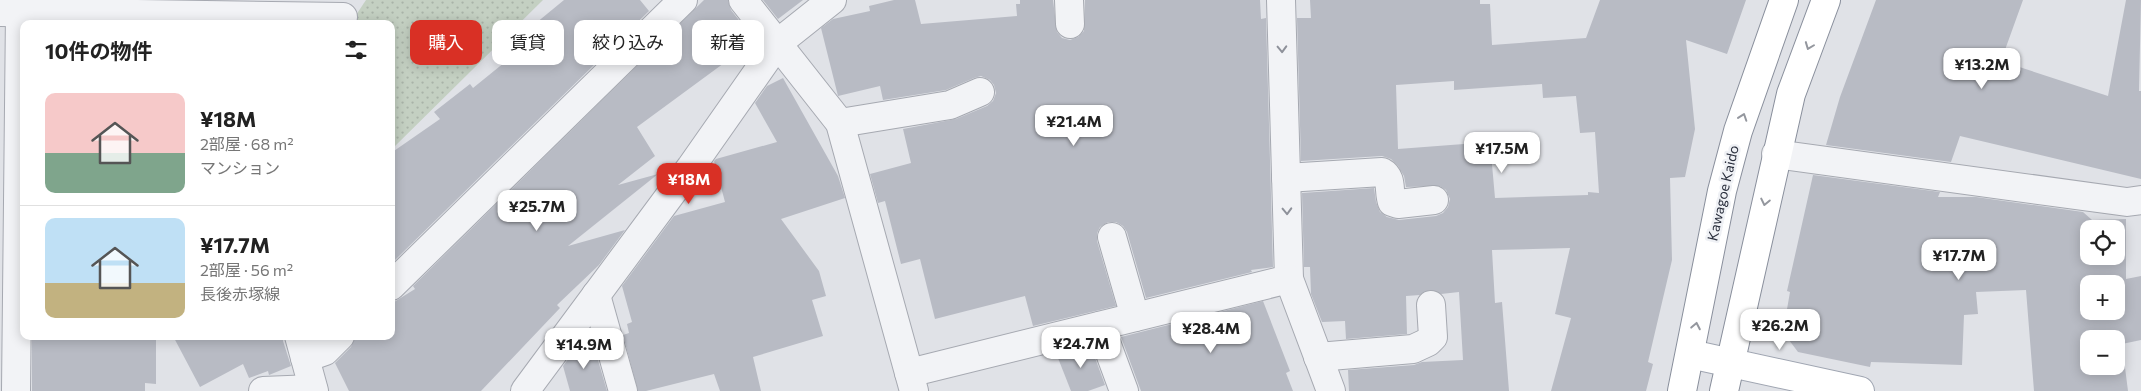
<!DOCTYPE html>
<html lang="ja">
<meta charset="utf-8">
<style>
:root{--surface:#fff;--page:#f2f2f2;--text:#222;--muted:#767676;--line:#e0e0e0;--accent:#d93025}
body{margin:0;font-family:Commissioner,"Noto Sans JP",sans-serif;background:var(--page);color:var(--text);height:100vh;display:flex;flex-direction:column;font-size:19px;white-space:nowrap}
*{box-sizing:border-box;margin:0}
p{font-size:16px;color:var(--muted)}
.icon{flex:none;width:28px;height:28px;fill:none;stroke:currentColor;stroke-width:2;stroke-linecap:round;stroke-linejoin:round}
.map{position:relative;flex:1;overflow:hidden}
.drawer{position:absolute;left:20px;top:20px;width:375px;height:320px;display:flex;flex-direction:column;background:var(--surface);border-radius:10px;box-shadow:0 2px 12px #0003}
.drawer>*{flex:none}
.guide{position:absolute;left:410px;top:20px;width:475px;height:45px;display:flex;gap:10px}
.controls{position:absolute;left:2080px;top:220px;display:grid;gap:10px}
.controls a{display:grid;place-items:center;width:45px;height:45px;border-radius:10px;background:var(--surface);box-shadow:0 2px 12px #0003;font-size:25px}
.price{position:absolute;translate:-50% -42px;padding:0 11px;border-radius:10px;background:#fff;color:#222;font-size:16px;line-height:32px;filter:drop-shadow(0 1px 2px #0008)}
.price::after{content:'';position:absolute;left:50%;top:30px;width:15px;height:11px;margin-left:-8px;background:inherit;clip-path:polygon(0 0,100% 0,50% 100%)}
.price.current{background:var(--accent);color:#fff}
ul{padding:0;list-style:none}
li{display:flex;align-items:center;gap:15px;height:125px;padding:0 25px}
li+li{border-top:1px solid var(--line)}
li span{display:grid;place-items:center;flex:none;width:140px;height:100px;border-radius:10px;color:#555}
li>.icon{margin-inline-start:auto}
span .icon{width:60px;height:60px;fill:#fffc;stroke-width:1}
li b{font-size:21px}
h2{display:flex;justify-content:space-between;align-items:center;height:60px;padding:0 25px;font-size:21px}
.chip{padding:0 18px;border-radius:10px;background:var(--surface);box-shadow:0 2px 12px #0003;font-size:18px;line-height:45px}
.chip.current{background:var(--accent);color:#fff}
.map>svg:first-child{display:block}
.grass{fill:url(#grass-dots)}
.building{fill:#b8bbc4;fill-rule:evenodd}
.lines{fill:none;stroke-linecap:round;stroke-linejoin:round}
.minor-casing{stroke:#a6a9b1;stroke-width:30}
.major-casing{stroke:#a0a6b2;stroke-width:30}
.highway-casing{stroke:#898f9c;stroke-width:30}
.minor{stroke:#f2f3f6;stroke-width:28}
.major{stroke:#fff;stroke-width:28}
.highway{stroke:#fff;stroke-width:28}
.oneway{stroke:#94979e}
.oneway2{stroke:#8e919a}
.labels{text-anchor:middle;stroke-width:5;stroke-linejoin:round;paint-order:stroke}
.street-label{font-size:14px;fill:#2a2f3d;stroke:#eff1f5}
</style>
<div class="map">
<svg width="2141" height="391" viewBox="0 0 2141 391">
<defs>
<pattern id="grass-dots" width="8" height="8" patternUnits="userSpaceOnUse" patternTransform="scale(1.25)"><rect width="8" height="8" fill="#c4d0c2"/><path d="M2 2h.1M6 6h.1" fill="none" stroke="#a9b3a8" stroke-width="1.8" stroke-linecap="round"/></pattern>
</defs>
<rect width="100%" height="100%" fill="#e0e2e7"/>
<path class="grass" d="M366,0H543L391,150V24H350Z"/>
<g class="building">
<path d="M564,0H640L649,11L394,261L391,258V153L440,119L434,112L470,84L473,88L526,45L519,37Z"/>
<path d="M704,0H728L731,10L753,38L733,53L735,55L637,127L655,156L618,185L658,174L568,246L625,230L599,265L557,305L560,308L481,391H349L335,363L351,347L355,336H391V304L415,289L413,286Z"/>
<path d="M763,0H803L778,19Z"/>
<path d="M894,0H915L921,24L1017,16L1016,4H1020V0H1053L1057,32L1062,38L1070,40L1078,37L1084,31L1085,0H1260L1261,19L1266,18L1273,267L1251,270L1252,272L1146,298L1127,232L1123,226L1116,222H1108L1100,227L1097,233V241L1116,306L1033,326L1025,296L935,319L920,259L901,264L885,201L878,203L870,174L911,163L903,129L956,119L987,106L993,101L996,93L994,85L990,80L981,76L974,78L946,90L883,100L880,86L838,96L821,28L833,19L870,11L869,6Z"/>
<path d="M1310,0H1480V4H1490L1492,45L1586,38L1600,0H1746L1727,54L1686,40L1695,129L1685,177L1670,178L1672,260L1648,362L1653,364L1646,391H1551L1571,318L1555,314L1570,248L1492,250L1495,303L1502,302L1509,391H1349L1348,370L1414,365L1422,362L1463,360L1459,292L1441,294L1430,290L1420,295L1406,296L1407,334L1346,339L1345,321L1322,322L1311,294L1310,267H1304L1302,193L1374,188L1376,202L1380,212L1387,217L1399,220L1436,216L1443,213L1448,207L1450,199L1446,190L1440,186L1406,187L1404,176L1398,166L1391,159L1382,156L1301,161L1297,18H1311ZM1454,81V90L1542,84L1543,98L1576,96L1580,133L1595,132L1599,193L1588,192V195L1495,198L1490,142L1398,149L1396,85Z"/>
<path d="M1876,0H2023L2001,61L2108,96L2126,0H2141L2139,91H2141V179L1960,136L1951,162L1826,145L1840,97Z"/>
<path d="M783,78L838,176L845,198L781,219L819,271L826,296L812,300L823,336L753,357L761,391H720L714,374L646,391H638L623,335L629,333L627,324L632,322L622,286L674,216L725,202L714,161L716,159L777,142L755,103L767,86Z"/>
<path d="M1813,175L1940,192L1938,197H1976L2083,212L2092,220L2126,219V279L2141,276V340L2122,344L2128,391H2034L2026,290L1976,292L1978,314L1964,315L1962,365L1871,362L1870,367L1798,352L1783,332L1790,292L1787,291ZM2089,229H2116V256H2089ZM2089,284H2116V311H2089ZM2089,339H2116V366H2089Z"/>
<path d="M1263,301L1290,371L1286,373L1293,391H1141L1121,337Z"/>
<path d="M32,336H156V384L145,383V391H32Z"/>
<path d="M173,336H284L283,341L291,366L269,375L268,371L249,378L243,364L200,387Z"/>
<path d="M593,343L607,391H570L563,366L577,347Z"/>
<path d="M1090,344L1105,385L1088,391H1071L1056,353Z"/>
</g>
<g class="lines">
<g class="minor-casing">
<g id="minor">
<path d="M743,0L840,123L914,391"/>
<path d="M1069,0L1070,24"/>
<path d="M1281,0L1289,279L1331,391"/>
<path d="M0,12L343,17"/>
<path d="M840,123L950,105L980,92"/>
<path d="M1776,154L2127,202L2141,200"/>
<path d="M1286,178L1382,172C1393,178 1388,191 1392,202L1398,204L1434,200"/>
<path d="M1112,237L1135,317"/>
<path d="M391,286L683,0"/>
<path d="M596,295L623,391"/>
<path d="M1100,326L1124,391"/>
<path d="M299,336L314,391"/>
<path d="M1318,357L1413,349L1428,342L1433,337L1431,305"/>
<path d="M305,358L325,351L340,336"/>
<path d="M909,373L1289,279"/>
<path d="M16,391L20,12"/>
<path d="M263,391L313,389"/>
<path d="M525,391L691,167L778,43L832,0"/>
</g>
</g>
<g class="major-casing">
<path id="major" d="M1690,354L1860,391"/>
</g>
<g class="highway-casing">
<g id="highway">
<path d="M1682,391L1722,191L1738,131L1784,0"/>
<path d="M1724,391L1791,94L1826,0"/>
</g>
</g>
<use href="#minor" class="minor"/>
<use href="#major" class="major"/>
<use href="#highway" class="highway"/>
</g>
<defs><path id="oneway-chevron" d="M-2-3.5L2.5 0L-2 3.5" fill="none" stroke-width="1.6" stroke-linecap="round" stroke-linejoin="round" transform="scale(1.25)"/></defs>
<g class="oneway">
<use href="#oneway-chevron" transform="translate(1809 46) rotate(111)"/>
<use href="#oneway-chevron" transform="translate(1743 117) rotate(-71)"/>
<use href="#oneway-chevron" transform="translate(1765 202) rotate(102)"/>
<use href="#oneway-chevron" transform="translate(1696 326) rotate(-79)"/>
</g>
<g class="oneway2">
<use href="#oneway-chevron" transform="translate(1282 49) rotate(88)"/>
<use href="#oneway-chevron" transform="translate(1287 211) rotate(88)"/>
</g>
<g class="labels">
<g class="street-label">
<text transform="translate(1723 193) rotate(-77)" y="5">Kawagoe Kaido</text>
</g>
</g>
</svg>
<div class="controls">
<a><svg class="icon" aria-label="locate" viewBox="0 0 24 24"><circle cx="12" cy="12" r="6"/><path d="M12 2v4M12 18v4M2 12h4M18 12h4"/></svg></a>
<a>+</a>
<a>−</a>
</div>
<b class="price" style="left:1982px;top:90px">¥13.2M</b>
<b class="price" style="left:1074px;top:147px">¥21.4M</b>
<b class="price" style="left:1502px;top:174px">¥17.5M</b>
<b class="price current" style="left:689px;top:205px">¥18M</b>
<b class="price" style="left:537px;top:232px">¥25.7M</b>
<b class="price" style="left:1959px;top:281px">¥17.7M</b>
<b class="price" style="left:1780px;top:351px">¥26.2M</b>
<b class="price" style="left:1211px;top:354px">¥28.4M</b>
<b class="price" style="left:1081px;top:369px">¥24.7M</b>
<b class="price" style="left:584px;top:370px">¥14.9M</b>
<div class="guide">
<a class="chip current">購入</a>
<a class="chip">賃貸</a>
<a class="chip">絞り込み</a>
<a class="chip">新着</a>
</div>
<section class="drawer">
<h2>10件の物件<svg class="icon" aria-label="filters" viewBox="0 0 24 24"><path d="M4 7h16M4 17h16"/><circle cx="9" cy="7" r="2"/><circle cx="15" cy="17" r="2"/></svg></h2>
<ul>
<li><span style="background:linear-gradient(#f6c9c9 60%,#7fa58c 0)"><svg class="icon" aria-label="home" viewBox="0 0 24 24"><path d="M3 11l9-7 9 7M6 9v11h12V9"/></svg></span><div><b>¥18M</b><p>2部屋 · 68 m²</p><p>マンション</p></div></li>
<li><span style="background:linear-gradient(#bfe0f5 65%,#c2b280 0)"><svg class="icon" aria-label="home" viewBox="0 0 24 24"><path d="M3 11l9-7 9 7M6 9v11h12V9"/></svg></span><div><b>¥17.7M</b><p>2部屋 · 56 m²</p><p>長後赤塚線</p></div></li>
</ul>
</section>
</div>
